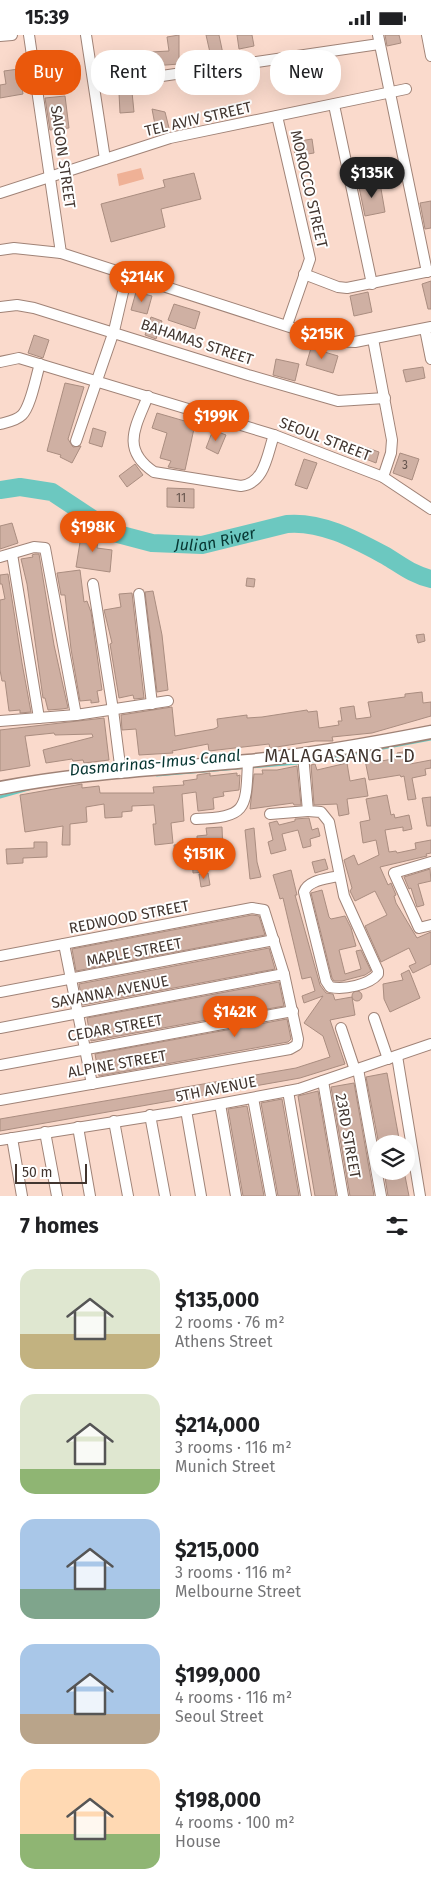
<!DOCTYPE html>
<meta charset="utf-8">
<style>
:root{--surface:#fff;--page:#f2f2f2;--text:#202124;--muted:#757577;--accent:#ea580c}
body{margin:0;font-family:"Fira Sans",sans-serif;background:var(--page);color:var(--text);height:100vh;display:flex;flex-direction:column;font-size:19px;white-space:nowrap}
*{box-sizing:border-box;margin:0}
p{font-size:16px;color:var(--muted)}
.icon{flex:none;width:28px;height:28px;fill:none;stroke:currentColor;stroke-width:2;stroke-linecap:round;stroke-linejoin:round}
.map{position:relative;height:1161px;overflow:hidden}
.drawer{display:flex;flex-direction:column;background:var(--surface);flex:1}
.drawer>*{flex:none}
.guide{position:absolute;left:15px;top:15px;width:401px;height:45px;display:flex;gap:10px}
.controls{position:absolute;left:370px;top:1100px;display:grid;gap:10px}
.controls a{display:grid;place-items:center;width:45px;height:45px;border-radius:50%;background:var(--surface);box-shadow:0 5px 20px #0002;font-size:25px}
.scale{position:absolute;left:15px;bottom:12px;width:72px;box-sizing:border-box;padding-left:5px;border:2px solid #423630;border-top:0;font-size:14px;line-height:18px;white-space:nowrap;color:#423630;-webkit-text-stroke:4px #fff;paint-order:stroke}
.price{position:absolute;translate:-50% -42px;padding:0 11px;border-radius:18px;background:var(--accent);color:#fff;font-size:16px;line-height:32px;filter:drop-shadow(0 1px 2px #0008)}
.price::after{content:'';position:absolute;left:50%;top:30px;width:15px;height:11px;margin-left:-8px;background:inherit;clip-path:polygon(0 0,100% 0,50% 100%)}
.price.current{background:#222;color:#fff}
ul{padding:0;list-style:none}
li{display:flex;align-items:center;gap:15px;height:125px;padding:0 20px}
li span{display:grid;place-items:center;flex:none;width:140px;height:100px;border-radius:15px;color:#555}
li>.icon{margin-inline-start:auto}
span .icon{width:60px;height:60px;fill:#fffc;stroke-width:1}
li b{font-size:21px}
h2{display:flex;justify-content:space-between;align-items:center;height:60px;padding:0 20px;font-size:21px}
.pill{padding:0 18px;border-radius:20px;background:var(--surface);box-shadow:0 5px 20px #0002;font-size:18px;line-height:45px}
.pill.current{background:var(--accent);color:#fff}
.status{display:flex;justify-content:space-between;align-items:center;height:35px;padding:0 25px;background:var(--surface);direction:ltr}
.status svg{height:14px;fill:currentColor}
.map>svg:first-child{display:block}
.green{fill:#efb196}
.lines{fill:none;stroke-linecap:round;stroke-linejoin:round}
.stream{stroke:#6cc8c0;stroke-width:3}
.river{stroke:#6cc8c0;stroke-width:18}
.building{fill:#cfb0a3;stroke:#aa8d80}
.minor-casing{stroke:#a08377;stroke-width:12}
.major-casing{stroke:#a08377;stroke-width:15}
.minor{stroke:#fff;stroke-width:10}
.major{stroke:#fff;stroke-width:12}
.labels{text-anchor:middle;stroke-width:4;stroke-linejoin:round;paint-order:stroke}
.number-label{font-size:12px;fill:#65544d}
.street-label{font-size:15px;fill:#423630;stroke:#fff}
.water-label{font-size:16px;font-style:italic;fill:#073632;stroke:#fff}
.quarter-label{font-size:18px;letter-spacing:1px;fill:#423630;stroke:#fff}
</style>
<div class="status"><b>15:39</b><svg viewBox="0 0 49 12"><path d="M0 12V9h3v3zM5 12V6h3v6zM10 12V3h3v9zM15 12V0h3v12zM26 1h20v11H26zM47 4h2v5h-2z"/></svg></div>
<div class="map">
<svg width="431" height="1161" viewBox="0 0 431 1161">
<rect width="100%" height="100%" fill="#fadacc"/>
<path class="green" d="M141,133L144,144L119,151L117,139Z"/>
<g class="lines">
<g class="stream">
<path d="M157,740L309,727L431,704"/>
<path d="M0,762L32,753"/>
</g>
<path class="river" id="s1" d="M0,455L20,452L52,457L114,498L152,508L202,510L287,489C322,486 356,505 386,521C401,530 413,540 431,544"/>
</g>
<g class="building">
<path d="M179,0V29L153,31L151,17L169,16L167,2Z"/>
<path d="M206,0H219L223,19L211,22Z"/>
<path d="M237,0H252L254,11L239,14Z"/>
<path d="M385,0H399L401,8L387,11Z"/>
<path d="M114,29L116,40L100,43L98,32Z"/>
<path d="M19,34L23,59L0,63V50L6,49L4,36Z"/>
<path d="M132,57L134,77L120,78L119,58Z"/>
<path d="M65,61L69,93L50,95L45,63Z"/>
<path d="M152,74L165,77L169,93L156,95Z"/>
<path d="M312,104L314,118L295,121L293,107Z"/>
<path d="M194,138L201,164L161,174L165,192L111,207L101,169L165,152L163,145Z"/>
<path d="M380,148L385,177L365,181L359,152Z"/>
<path d="M431,166V193L425,194L420,168Z"/>
<path d="M431,246V274H428L422,249Z"/>
<path d="M136,257L152,261L147,279L131,275Z"/>
<path d="M368,257L372,277L354,281L350,261Z"/>
<path d="M174,269L200,277L195,294L168,285Z"/>
<path d="M151,282L162,286L156,304L145,300Z"/>
<path d="M34,300L49,305L43,323L28,318Z"/>
<path d="M311,313L338,321L333,338L306,330Z"/>
<path d="M276,324L299,329L295,346L273,340Z"/>
<path d="M423,332L425,343L406,347L403,335Z"/>
<path d="M65,348L84,352L68,404L73,412L81,411L72,428L60,422L61,420L47,416Z"/>
<path d="M157,378L195,389L185,435L168,432L171,426L160,423L167,398L152,393Z"/>
<path d="M93,393L106,397L102,412L89,408Z"/>
<path d="M213,395L226,400L218,419L206,413Z"/>
<path d="M362,411L379,417L376,428L358,421Z"/>
<path d="M400,418L419,424L412,445L393,438Z"/>
<path d="M304,424L317,428L307,454L295,450Z"/>
<path d="M135,429L143,440L127,452L119,441Z"/>
<path d="M167,453L194,454V473L167,472Z"/>
<path d="M12,488L18,508L0,514V491Z"/>
<path d="M82,495L99,498L97,513L112,515L110,537L76,532Z"/>
<path d="M35,519H39L54,610L68,673L62,674L48,675L45,663H43L27,549L21,524L33,522L32,520Z"/>
<path d="M80,535L84,567L87,566L91,577L102,655L97,656L99,667L91,668V665L80,666L71,614L65,560H61L57,538Z"/>
<path d="M8,539L22,628L31,677L20,678V675L9,676L5,646H2L0,635V565L5,564L2,549H0V540Z"/>
<path d="M247,543L255,544L254,552L246,551Z"/>
<path d="M153,556L162,600L168,655L157,657L145,557Z"/>
<path d="M132,558L144,663L134,664L133,660L119,663L110,609L112,608L104,575L121,572L119,559Z"/>
<path d="M424,599L425,606L418,608L416,600Z"/>
<path d="M422,657L423,668L431,667V681L372,698L332,702L333,706H315L270,713L269,709L209,716L208,709L172,716L173,718L139,720L136,694L122,695L121,680L172,672L175,701L214,694L218,692L217,684L247,680V683L262,682L307,675L308,677L317,676L319,693L339,690L338,686H342L340,673L354,671L356,684L371,682L368,667L405,662V659Z"/>
<path d="M104,683L109,725L84,728L83,725L73,726L72,724L46,728L43,715L93,702L92,699L55,700L54,698L25,701L30,731L0,736V695Z"/>
<path d="M408,716L410,729L431,725V733L425,734L426,740L412,743L416,764L408,765L404,741L401,742L400,740L369,745L365,725L376,723V727L398,723L397,718Z"/>
<path d="M347,728L350,746L365,743L368,761L347,764L349,779L339,781L337,769L314,770L311,730L315,729L317,735Z"/>
<path d="M297,731L301,770H294L293,768L250,774L254,739H263L262,735H277Z"/>
<path d="M210,738V741L237,738V741L240,740L239,755L223,757L224,761L213,763L214,774L198,776L196,757L182,759L184,786L171,788L173,808L155,810L153,789H156L154,770L132,771V776L122,777V782L105,783L104,769L86,772L87,787L70,789V810H62L63,791L25,797L20,760L82,749V753L99,751L100,758H154L153,752L184,750L183,746L197,744V740Z"/>
<path d="M387,760L391,780L394,779L395,783L409,780L412,794L403,796V792L385,795L389,817L396,816L397,818L416,814L415,808L431,805V818L426,819L427,821L380,832L388,850L391,848L396,860L394,861L396,868L417,903L431,897V929L413,938L409,931L416,928L409,913L381,927L365,891L387,880L375,856L355,866L350,856L352,853L344,825L354,820L358,830L379,820L376,805L363,808L360,787L370,785L366,764Z"/>
<path d="M431,762V791H427L422,763Z"/>
<path d="M309,783L312,795L318,793L320,801L310,804L311,811L303,813L298,795L282,799L286,815L271,819L268,807L273,805L269,788L277,786L279,790L295,786V784Z"/>
<path d="M222,792L223,818L203,819L205,837L193,838L192,819L175,821L174,810L197,807V801L207,800L206,793Z"/>
<path d="M254,793L257,827L261,842L250,844L245,795Z"/>
<path d="M34,807H47V822L23,823V828L7,829L6,814L34,813Z"/>
<path d="M325,824L328,834L315,838L312,827Z"/>
<path d="M430,834L431,846L418,849L424,870L417,872L411,853L409,854L404,842Z"/>
<path d="M291,835L297,860H295L320,950L326,958L333,959L335,965L352,962L355,980L330,985L345,1029L300,1043L0,1096V1084L296,1033L330,1022L323,1001L304,988L323,961L304,968L302,961L315,956L311,942L302,944L283,863L280,864L273,840Z"/>
<path d="M208,838L210,850L201,852L199,839Z"/>
<path d="M322,855L329,882L331,884L345,881L351,893L356,911L339,915L345,939L361,934L356,916L361,915L371,936L365,940L342,946H334L332,943L311,858Z"/>
<path d="M252,880L259,881L265,900L76,936L72,914Z"/>
<path d="M269,913L275,934L83,970L79,949Z"/>
<path d="M409,935L420,963L390,977L384,964L383,949L403,945L401,939Z"/>
<path d="M279,947L284,971L91,1006L87,983Z"/>
<circle cx="357" cy="961" r="5"/>
<path d="M287,984L291,1004L288,1007L99,1041L95,1019Z"/>
<path d="M387,1038L400,1109L379,1110L366,1042Z"/>
<path d="M354,1048L374,1161H350L331,1052Z"/>
<path d="M318,1056L336,1161H315L298,1061Z"/>
<path d="M282,1064L299,1161H278L261,1068Z"/>
<path d="M247,1071L264,1161H243L228,1074Z"/>
<path d="M384,1136H404L409,1161H388Z"/>
</g>
<g class="lines">
<g class="minor-casing">
<g id="minor">
<path d="M29,0L61,218"/>
<path d="M86,0L105,124"/>
<path d="M378,0L427,237"/>
<path d="M427,0L431,21"/>
<path d="M0,1L12,0"/>
<path d="M94,51L379,9"/>
<path d="M334,70L372,249"/>
<path d="M277,81L310,224L287,290"/>
<path d="M0,158L170,103L406,54"/>
<path d="M0,215L14,213L61,218L333,306L355,307L431,292"/>
<path d="M304,239L338,252L347,253L431,236"/>
<path d="M0,272L17,270L34,273L248,340L338,366L385,363"/>
<path d="M425,294L431,324"/>
<path d="M373,304L392,405L391,418L383,442"/>
<path d="M0,327L19,323L274,400L383,442L431,474"/>
<path d="M148,361C136,391 120,414 154,437L241,451C265,448 267,420 274,400"/>
<path d="M0,389C7,387 16,386 22,380C31,371 36,341 40,329"/>
<path d="M76,406L114,296L127,240"/>
<path d="M12,519L39,683"/>
<path d="M0,522L34,512L45,513L76,680"/>
<path d="M93,549L113,675L121,738"/>
<path d="M139,559L152,669"/>
<path d="M0,686L76,680L168,666"/>
<path d="M303,720L308,776L321,777L329,787L344,861L378,936V939C369,950 344,955 330,952L326,946L304,857C308,845 327,844 338,841"/>
<path d="M270,779L308,776"/>
<path d="M196,784C247,782 246,775 248,726"/>
<path d="M431,827L394,838L419,893L431,890"/>
<path d="M64,909L92,1049"/>
<path d="M0,921L252,873L264,875L284,939L298,1004L297,1010L290,1014L0,1065"/>
<path d="M0,957L274,905"/>
<path d="M374,983L388,1024"/>
<path d="M0,993L284,939"/>
<path d="M341,993L355,1035"/>
<path d="M397,1021L420,1161"/>
<path d="M0,1030L293,976"/>
<path d="M358,1034L381,1161"/>
<path d="M323,1046L343,1161"/>
<path d="M288,1056L306,1161"/>
<path d="M253,1063L271,1161"/>
<path d="M220,1069L236,1161"/>
<path d="M186,1075L201,1161"/>
<path d="M150,1080L165,1161"/>
<path d="M114,1086L128,1161"/>
<path d="M78,1092L90,1161"/>
<path d="M45,1097L57,1161"/>
<path d="M12,1103L22,1161"/>
<path d="M0,1105L171,1078L299,1054L431,1009"/>
</g>
</g>
<g class="major-casing">
<path id="major" d="M0,753C82,737 165,734 248,726C310,720 370,709 431,697"/>
</g>
<use href="#minor" class="minor"/>
<use href="#major" class="major"/>
</g>
<g class="labels">
<g class="number-label">
<text x="405" y="434">3</text>
<text x="181" y="467">11</text>
</g>
<g class="street-label">
<text transform="translate(198 84) rotate(-13)" y="5">TEL AVIV STREET</text>
<text transform="translate(63 122) rotate(82)" y="5">SAIGON STREET</text>
<text transform="translate(309 154) rotate(77)" y="5">MOROCCO STREET</text>
<text transform="translate(197 307) rotate(18)" y="5">BAHAMAS STREET</text>
<text transform="translate(325 404) rotate(21)" y="5">SEOUL STREET</text>
<text transform="translate(129 882) rotate(-11)" y="5">REDWOOD STREET</text>
<text transform="translate(134 917) rotate(-11)" y="5">MAPLE STREET</text>
<text transform="translate(110 957) rotate(-11)" y="5">SAVANNA AVENUE</text>
<text transform="translate(115 993) rotate(-10)" y="5">CEDAR STREET</text>
<text transform="translate(117 1029) rotate(-10)" y="5">ALPINE STREET</text>
<text transform="translate(216 1054) rotate(-11)" y="5">5TH AVENUE</text>
<text transform="translate(348 1101) rotate(80)" y="5">23RD STREET</text>
</g>
<g class="water-label">
<text dy="6" stroke="none"><textPath href="#s1" startOffset="230">Julian River</textPath></text>
<text transform="translate(155 727) rotate(-5)" y="6">Dasmarinas-Imus Canal</text>
</g>
<g class="quarter-label">
<text x="340" y="727">MALAGASANG I-D</text>
</g>
</g>
</svg>
<div class="controls">
<a><svg class="icon" aria-label="layers" viewBox="0 0 24 24"><path d="M12 4l9 5-9 5-9-5zM3 14l9 5 9-5"/></svg></a>
</div>
<div class="scale">50 m</div>
<b class="price current" style="left:372px;top:164px">$135K</b>
<b class="price" style="left:142px;top:268px">$214K</b>
<b class="price" style="left:322px;top:325px">$215K</b>
<b class="price" style="left:216px;top:407px">$199K</b>
<b class="price" style="left:93px;top:518px">$198K</b>
<b class="price" style="left:204px;top:845px">$151K</b>
<b class="price" style="left:235px;top:1003px">$142K</b>
<div class="guide">
<a class="pill current">Buy</a>
<a class="pill">Rent</a>
<a class="pill">Filters</a>
<a class="pill">New</a>
</div>
</div>
<section class="drawer">
<h2>7 homes<svg class="icon" aria-label="filters" viewBox="0 0 24 24"><path d="M4 7h16M4 17h16"/><circle cx="9" cy="7" r="2"/><circle cx="15" cy="17" r="2"/></svg></h2>
<ul>
<li><span style="background:linear-gradient(#dfe7d0 65%,#c2b280 0)"><svg class="icon" aria-label="home" viewBox="0 0 24 24"><path d="M3 11l9-7 9 7M6 9v11h12V9"/></svg></span><div><b>$135,000</b><p>2 rooms · 76 m²</p><p>Athens Street</p></div></li>
<li><span style="background:linear-gradient(#dfe7d0 75%,#8fb573 0)"><svg class="icon" aria-label="home" viewBox="0 0 24 24"><path d="M3 11l9-7 9 7M6 9v11h12V9"/></svg></span><div><b>$214,000</b><p>3 rooms · 116 m²</p><p>Munich Street</p></div></li>
<li><span style="background:linear-gradient(#a9c7e8 70%,#7fa58c 0)"><svg class="icon" aria-label="home" viewBox="0 0 24 24"><path d="M3 11l9-7 9 7M6 9v11h12V9"/></svg></span><div><b>$215,000</b><p>3 rooms · 116 m²</p><p>Melbourne Street</p></div></li>
<li><span style="background:linear-gradient(#a9c7e8 70%,#b9a48a 0)"><svg class="icon" aria-label="home" viewBox="0 0 24 24"><path d="M3 11l9-7 9 7M6 9v11h12V9"/></svg></span><div><b>$199,000</b><p>4 rooms · 116 m²</p><p>Seoul Street</p></div></li>
<li><span style="background:linear-gradient(#ffd9b3 65%,#8fb573 0)"><svg class="icon" aria-label="home" viewBox="0 0 24 24"><path d="M3 11l9-7 9 7M6 9v11h12V9"/></svg></span><div><b>$198,000</b><p>4 rooms · 100 m²</p><p>House</p></div></li>
</ul>
</section>
